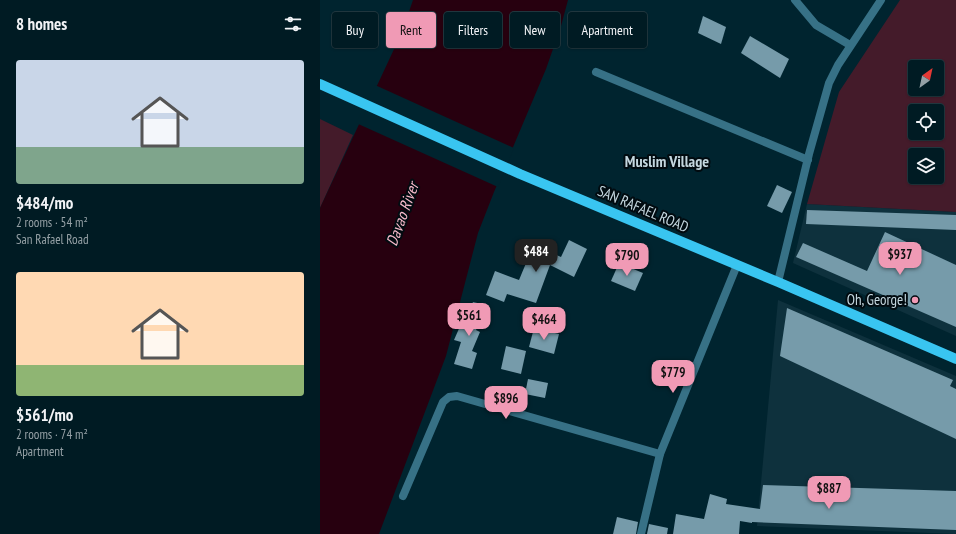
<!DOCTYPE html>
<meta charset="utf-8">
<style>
:root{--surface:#001b23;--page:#0a242b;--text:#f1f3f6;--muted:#95a1a6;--line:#223941;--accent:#f09ab5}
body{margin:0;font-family:"PT Sans Narrow",sans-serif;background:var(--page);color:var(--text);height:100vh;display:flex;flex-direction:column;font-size:15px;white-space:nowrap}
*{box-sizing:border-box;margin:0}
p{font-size:13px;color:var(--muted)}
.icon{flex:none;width:22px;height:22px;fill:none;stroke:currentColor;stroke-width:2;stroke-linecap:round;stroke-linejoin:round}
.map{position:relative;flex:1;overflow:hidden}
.drawer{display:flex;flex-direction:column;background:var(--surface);width:320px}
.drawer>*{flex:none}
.banner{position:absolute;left:12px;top:12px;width:380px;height:36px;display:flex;gap:8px}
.needle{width:26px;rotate:33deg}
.buttons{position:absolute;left:588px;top:60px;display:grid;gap:8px}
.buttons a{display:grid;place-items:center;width:36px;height:36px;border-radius:4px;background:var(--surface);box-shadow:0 1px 3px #0004,0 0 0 1px var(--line);font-size:20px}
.price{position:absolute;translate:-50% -34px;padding:0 9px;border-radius:8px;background:var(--accent);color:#111;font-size:13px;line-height:26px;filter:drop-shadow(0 1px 2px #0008)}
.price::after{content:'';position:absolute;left:50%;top:24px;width:12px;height:9px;margin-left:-6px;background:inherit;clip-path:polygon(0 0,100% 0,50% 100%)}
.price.active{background:#222;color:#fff}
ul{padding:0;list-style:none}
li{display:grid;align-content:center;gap:8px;height:212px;padding:0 16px}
li span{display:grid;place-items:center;height:124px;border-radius:4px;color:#555}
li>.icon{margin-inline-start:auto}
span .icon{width:72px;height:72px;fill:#fffc;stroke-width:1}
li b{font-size:17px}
h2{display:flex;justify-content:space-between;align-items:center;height:48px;padding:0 16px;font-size:17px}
.chip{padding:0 14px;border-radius:4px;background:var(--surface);box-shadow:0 1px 3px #0004,0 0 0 1px var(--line);font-size:14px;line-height:36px}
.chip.active{background:var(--accent);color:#111}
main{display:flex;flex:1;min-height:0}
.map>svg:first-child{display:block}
.built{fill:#0e313d}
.green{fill:#441b2a;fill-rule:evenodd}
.water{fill:#27000f}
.pier{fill:#00242f}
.building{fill:#769baa}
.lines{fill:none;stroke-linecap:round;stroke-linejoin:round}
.street{stroke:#377186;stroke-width:8}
.primary{stroke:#39c5f1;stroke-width:10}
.poi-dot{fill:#f09ab5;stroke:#010b10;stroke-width:1.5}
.labels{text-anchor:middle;stroke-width:4;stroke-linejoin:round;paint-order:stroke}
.street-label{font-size:15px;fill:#c4d7df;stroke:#010b10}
.poi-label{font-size:15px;fill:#c4d7df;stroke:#010b10;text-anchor:end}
.neighbourhood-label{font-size:16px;font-weight:bold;fill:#c4d7df;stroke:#010b10}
.water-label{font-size:16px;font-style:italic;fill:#f8bbcc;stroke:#010b10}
</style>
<main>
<section class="drawer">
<h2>8 homes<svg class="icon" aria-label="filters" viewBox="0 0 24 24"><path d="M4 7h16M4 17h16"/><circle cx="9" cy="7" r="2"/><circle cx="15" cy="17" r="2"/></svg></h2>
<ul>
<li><span style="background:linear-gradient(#c9d6e8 70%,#7fa58c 0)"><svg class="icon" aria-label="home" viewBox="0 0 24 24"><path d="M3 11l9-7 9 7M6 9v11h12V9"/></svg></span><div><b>$484/mo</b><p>2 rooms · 54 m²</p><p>San Rafael Road</p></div></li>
<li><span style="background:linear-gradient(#ffd9b3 75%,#8fb573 0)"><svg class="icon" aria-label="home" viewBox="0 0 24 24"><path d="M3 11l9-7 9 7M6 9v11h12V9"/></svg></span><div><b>$561/mo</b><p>2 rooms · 74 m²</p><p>Apartment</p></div></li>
</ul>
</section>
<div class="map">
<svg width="636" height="534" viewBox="0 0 636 534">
<rect width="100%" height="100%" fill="#00242f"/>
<g class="built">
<path d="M487,204L636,212V336L473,263Z"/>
<path d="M458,300L636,376V534L437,526Z"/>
</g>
<g class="green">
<path d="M580,0H636V212L487,204L519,92ZM595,67H617V89H595ZM595,111H617V133H595ZM595,155H617V177H595Z"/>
<path d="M0,119L33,135L0,208Z"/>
</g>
<path class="water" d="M93,0H248L241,26L226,69L174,192L158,233L126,356L59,534H0V208L82,32Z"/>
<path class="pier" d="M55,85L194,148L178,187L36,123Z"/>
<g class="building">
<path d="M383,16L406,27L401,44L378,33Z"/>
<path d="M430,36L469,59L460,78L421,53Z"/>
<path d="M457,185L472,192L462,213L447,206Z"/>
<path d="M487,210L636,215V230L486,224Z"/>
<path d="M565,232L636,265V327L476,257L483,243L547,271Z"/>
<path d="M249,240L267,249L254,277L230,265L216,303L187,294L184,302L166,295L175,271L199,280L209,256L205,253L209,243L241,257Z"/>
<path d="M299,263L323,273L315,291L291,281Z"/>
<path d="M153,302L166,305L156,330L160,332L152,351L157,353L152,369L134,364L141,342L134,340L141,324L143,325Z"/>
<path d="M467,308L633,380L630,386L636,389V439L460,356Z"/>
<path d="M214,328L239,334L234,354L209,347Z"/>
<path d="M186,346L206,351L201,374L181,369Z"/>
<path d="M208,379L228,383L225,398L205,394Z"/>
<path d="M443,485L636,491V530L432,522V523L420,521L419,534H353L356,514L384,519L390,494L407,499L406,504L440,509Z"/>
<path d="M297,517L318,522L316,534H293Z"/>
<path d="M329,524L348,528L347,534H327Z"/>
</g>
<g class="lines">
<g class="street">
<path d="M475,0L496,25L530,45"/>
<path d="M276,72L488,160"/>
<path d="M458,282L489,154L509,83L518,65L561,0"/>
<path d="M83,496L123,402L129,397L137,396L340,454"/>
<path d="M321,534L340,454L417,265"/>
</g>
<path class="primary" d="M0,84L200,174L458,282L636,359"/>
</g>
<circle class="poi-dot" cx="595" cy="300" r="4"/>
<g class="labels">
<g class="street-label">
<text transform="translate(323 209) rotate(23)" y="5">SAN RAFAEL ROAD</text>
</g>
<g class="poi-label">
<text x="587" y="305">Oh, George!</text>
</g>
<g class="neighbourhood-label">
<text x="347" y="167">Muslim Village</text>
</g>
<g class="water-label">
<text transform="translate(82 214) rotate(-70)" y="6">Davao River</text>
</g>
</g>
</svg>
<div class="buttons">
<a><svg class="needle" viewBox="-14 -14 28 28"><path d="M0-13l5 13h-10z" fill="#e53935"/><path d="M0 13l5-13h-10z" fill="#95a1a6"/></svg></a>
<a><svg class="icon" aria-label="locate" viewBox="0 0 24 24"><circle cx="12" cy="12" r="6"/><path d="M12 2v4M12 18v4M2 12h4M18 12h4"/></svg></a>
<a><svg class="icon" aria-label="layers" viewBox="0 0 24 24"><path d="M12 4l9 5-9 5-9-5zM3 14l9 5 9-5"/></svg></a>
</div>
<b class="price active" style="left:216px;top:273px">$484</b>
<b class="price" style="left:580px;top:276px">$937</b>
<b class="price" style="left:307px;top:277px">$790</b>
<b class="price" style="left:149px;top:337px">$561</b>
<b class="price" style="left:224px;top:341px">$464</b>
<b class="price" style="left:353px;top:394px">$779</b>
<b class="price" style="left:186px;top:420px">$896</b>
<b class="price" style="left:509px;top:510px">$887</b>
<div class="banner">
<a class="chip">Buy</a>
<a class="chip active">Rent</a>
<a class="chip">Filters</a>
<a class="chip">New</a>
<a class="chip">Apartment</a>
</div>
</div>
</main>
